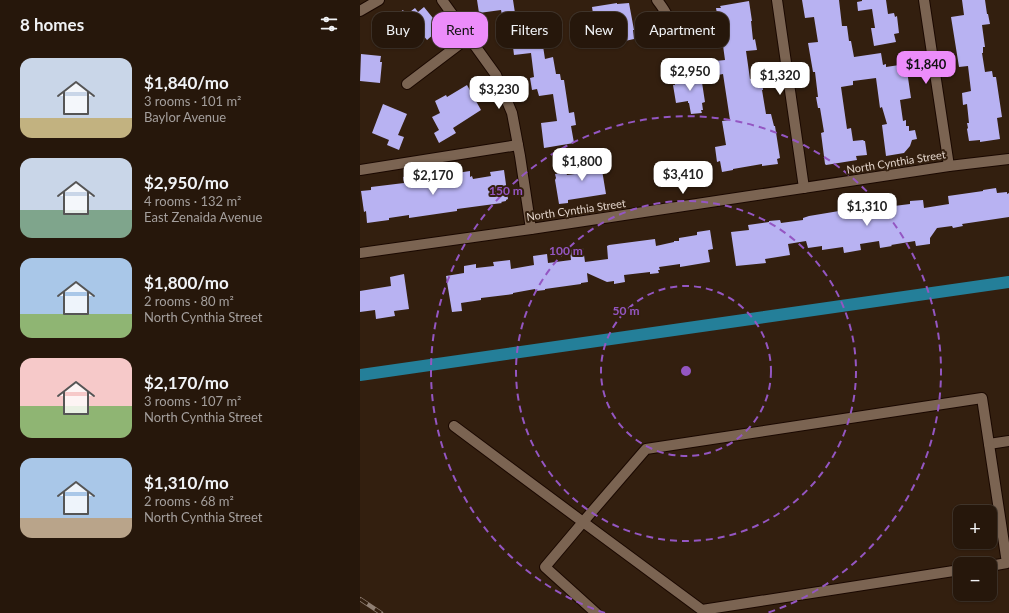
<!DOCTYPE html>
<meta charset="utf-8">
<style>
:root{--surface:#26170b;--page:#2e2014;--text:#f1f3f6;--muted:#a49f9d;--line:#42362c;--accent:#ec8cfa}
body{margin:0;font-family:Lato,sans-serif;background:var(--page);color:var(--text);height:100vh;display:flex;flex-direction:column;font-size:15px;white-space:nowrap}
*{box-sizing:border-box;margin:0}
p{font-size:13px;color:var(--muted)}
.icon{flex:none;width:22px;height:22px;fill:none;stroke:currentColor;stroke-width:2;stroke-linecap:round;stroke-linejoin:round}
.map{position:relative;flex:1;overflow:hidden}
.side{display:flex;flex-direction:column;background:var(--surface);width:360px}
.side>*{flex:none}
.guide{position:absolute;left:12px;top:12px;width:380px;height:36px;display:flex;gap:8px}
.controls{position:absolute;left:593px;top:505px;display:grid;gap:8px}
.controls a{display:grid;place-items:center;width:44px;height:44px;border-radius:8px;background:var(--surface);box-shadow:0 1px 3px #0004,0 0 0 1px var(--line);font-size:20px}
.price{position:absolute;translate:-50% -34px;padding:0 9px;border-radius:8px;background:#fff;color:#222;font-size:13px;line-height:26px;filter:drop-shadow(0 1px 2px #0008)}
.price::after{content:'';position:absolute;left:50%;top:24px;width:12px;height:9px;margin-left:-6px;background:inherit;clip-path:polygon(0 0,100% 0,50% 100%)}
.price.active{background:var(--accent);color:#111}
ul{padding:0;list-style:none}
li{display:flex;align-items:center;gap:12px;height:100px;padding:0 20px}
li span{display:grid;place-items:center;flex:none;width:112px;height:80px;border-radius:12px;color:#555}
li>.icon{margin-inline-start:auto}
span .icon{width:48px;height:48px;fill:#fffc;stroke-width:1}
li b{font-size:17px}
h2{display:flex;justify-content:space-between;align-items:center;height:48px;padding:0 20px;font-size:17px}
.pill{padding:0 14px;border-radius:12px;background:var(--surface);box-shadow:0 1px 3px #0004,0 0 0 1px var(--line);font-size:14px;line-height:36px}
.pill.active{background:var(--accent);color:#111}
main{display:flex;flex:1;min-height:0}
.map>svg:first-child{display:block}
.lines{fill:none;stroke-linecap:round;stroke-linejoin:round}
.canal{stroke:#247f99;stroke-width:12}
.building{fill:#b8b2f2}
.minor-casing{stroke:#1a0800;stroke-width:12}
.minor{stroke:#7b6452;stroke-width:10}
.rail-casing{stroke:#907f73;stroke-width:4.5}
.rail{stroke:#331f0f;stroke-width:3;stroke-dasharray:9;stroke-linecap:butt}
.ring{fill:none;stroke:#9456c2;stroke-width:2;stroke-dasharray:7 5}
.labels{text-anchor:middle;stroke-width:4;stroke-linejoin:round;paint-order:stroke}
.street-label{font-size:11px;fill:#e1d3c9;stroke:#331f0f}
.centre{fill:#9456c2;stroke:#331f0f;stroke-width:2}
.ring-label{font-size:12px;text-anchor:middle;font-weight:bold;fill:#9456c2;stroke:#331f0f;stroke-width:4;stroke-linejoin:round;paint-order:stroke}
</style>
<main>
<section class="side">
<h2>8 homes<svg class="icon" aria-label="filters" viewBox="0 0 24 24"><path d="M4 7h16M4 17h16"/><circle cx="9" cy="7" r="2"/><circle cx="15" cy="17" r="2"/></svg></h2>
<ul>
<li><span style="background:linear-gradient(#c9d6e8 75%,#c2b280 0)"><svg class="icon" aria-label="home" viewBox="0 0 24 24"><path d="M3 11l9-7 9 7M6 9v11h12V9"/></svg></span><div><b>$1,840/mo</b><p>3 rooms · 101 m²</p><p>Baylor Avenue</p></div></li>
<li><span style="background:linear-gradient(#c9d6e8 65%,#7fa58c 0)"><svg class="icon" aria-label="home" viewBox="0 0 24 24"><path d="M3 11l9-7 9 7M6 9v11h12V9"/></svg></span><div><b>$2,950/mo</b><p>4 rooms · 132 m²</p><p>East Zenaida Avenue</p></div></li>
<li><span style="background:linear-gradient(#a9c7e8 70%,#8fb573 0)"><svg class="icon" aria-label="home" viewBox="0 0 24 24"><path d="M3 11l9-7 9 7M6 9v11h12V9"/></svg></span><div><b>$1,800/mo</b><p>2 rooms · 80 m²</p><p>North Cynthia Street</p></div></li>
<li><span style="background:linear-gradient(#f6c9c9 60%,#8fb573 0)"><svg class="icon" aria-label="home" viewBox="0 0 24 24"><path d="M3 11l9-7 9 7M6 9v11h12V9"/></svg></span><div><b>$2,170/mo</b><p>3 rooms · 107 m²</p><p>North Cynthia Street</p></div></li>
<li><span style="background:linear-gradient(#a9c7e8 75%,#b9a48a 0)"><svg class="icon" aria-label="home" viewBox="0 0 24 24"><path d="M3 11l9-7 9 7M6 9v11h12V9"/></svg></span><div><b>$1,310/mo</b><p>2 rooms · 68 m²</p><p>North Cynthia Street</p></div></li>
</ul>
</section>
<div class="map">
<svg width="649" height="613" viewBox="0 0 649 613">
<rect width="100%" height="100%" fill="#331f0f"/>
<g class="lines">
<path class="canal" d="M0,375L649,282"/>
</g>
<g class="building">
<path d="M117,0H153L155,13L142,15L141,10L119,13Z"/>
<path d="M442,0H479L482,26H487L489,41H491L494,57L521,53L523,65L526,64V67L546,64L551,98L540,100L543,121L546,120V126H549V131L555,130L557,139L552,140L550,146L544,153L526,156L522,125L527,124L522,107L520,108L516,78L493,81V85L481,87L487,129L491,128L493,141L503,140L504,141H505L507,155L496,156L497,160L466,165L465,164L461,133L464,132L460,108H458L456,97H458L455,72H453L448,43L458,42L454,17L445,18Z"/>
<path d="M502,0H526L528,14L534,13L535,17L537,16L539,33L534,34L536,42L514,46L511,28H515L512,9L498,11L497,2L502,1Z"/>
<path d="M602,0H625L627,14H628L630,24L622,25L625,47H623V53H622L625,72L632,71L633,77H636L642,117L637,118L640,139L620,142V140L609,141L607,129L608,128L607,123H609L607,104L603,105L602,93L611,91L608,66L599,67L591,17L604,15Z"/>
<path d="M389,1L392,21H391L393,40L395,39L397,50L386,51L390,79L402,77L403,90H402L406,114H411L414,126H415L420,158L417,159L418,164L402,166V164L373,169V170L362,172L360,161L357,162L355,147L366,145L362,121L370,120L363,74L358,75L356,61L365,60L361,31H360L356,8H361L360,6Z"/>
<path d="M257,3V4L269,3L274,30H273L274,39L265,41L262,22L241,25L240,19L234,20L232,7Z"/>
<path d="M64,7L81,28L67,40L62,34L55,39L44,25L41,28L33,18L43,10L46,15L55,8L58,12Z"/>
<path d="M185,20L187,33H181L185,59L193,57L196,74H200L201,80H204L209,113L214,112L216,125L211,126L214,143L184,148L181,123L197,121L193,94L179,96L177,89L172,90L170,78L174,77L171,53L154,55L151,31L173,28L172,22Z"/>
<path d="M1,54L21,56L20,62H22L20,83L0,81Z"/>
<path d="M330,74L331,78L341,76L345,102L342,103L343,110H341L342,113L331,114L329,103H328V101L316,103L313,85H315L314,77Z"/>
<path d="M107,85L121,110L93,128L96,133L79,143L74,133L79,130L72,117L80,113L75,101L86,95L87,97Z"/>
<path d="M23,104L47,114L38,135L44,137L39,150L27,145L29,140L12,133Z"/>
<path d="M243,154L245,169L242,170L246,194L208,200V203L199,204L195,180L196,178L195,174L206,172L207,175L231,172L229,156Z"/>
<path d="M144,170L148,199L146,200V201L141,202L142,203L97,209V211L49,218V215L29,218V220L7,223L6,211L4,212L1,191L11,190V187L44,183L43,177L56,175L57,184L91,180L90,174L110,171V177L112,176L113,179L131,176L130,172Z"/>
<path d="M636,188L637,193L647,192V194L649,193V217L602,224L603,226L593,228L592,226L577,228L570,238V244L556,246L555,241L531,245L532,246L520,248L519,241L500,244L501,250L484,253L483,247L462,250V246L448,248L446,241L428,244L430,255L405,259L406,263L376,266L371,232L389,230L388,225L409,222V221L420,220L421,223L443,220V218L449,216L491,209L492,218L515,215L514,206L526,204V207L550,204V201L563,200L564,208L589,204L588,196L623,191V190Z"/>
<path d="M350,230L353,249L348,250L350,262L320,267V264L299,267L300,270H298L299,273L290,274V272L264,275L265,282L254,284V281L247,282L227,273L228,282L221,283V284L185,289V290L176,291L175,289L153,293V294L121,298V300L101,303L102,311L92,312L86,276L104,273V266L116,264V268L134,266L133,262L150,260L151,269L174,265L173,256L187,254L188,263L211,260L210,250L223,248L225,262L248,259L247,246L249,245L295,239L296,246L314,242V241H319V238L337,235V232Z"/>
<path d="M44,274L49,309L34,311L35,316L16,319L15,310L0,312V291L31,286L30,277Z"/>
</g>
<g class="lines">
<g class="minor-casing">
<g id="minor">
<path d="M82,0L136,75L152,113L160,156L171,229"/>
<path d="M297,0C307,13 311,21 314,37"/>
<path d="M417,0L444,188"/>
<path d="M564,0L589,166"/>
<path d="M0,11L19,0"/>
<path d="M47,84L109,37"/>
<path d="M0,170L158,145"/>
<path d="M0,253L171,229L589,166L649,159"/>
<path d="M94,426L223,522L185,567L236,613"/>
<path d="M629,444L649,441"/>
<path d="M600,570L342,610L223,522L286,449L622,398L647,563L630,566"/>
</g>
</g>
<use href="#minor" class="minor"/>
<g class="rail-casing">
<path id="rail" d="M0,599L21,613"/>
</g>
<use href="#rail" class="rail"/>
</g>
<g class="ring">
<circle cx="326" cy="371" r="85"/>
<circle cx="326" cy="371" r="170"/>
<path d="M245 613A255 255 0 1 1 407 613"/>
</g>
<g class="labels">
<g class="street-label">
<text transform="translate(536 162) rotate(-9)" y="4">North Cynthia Street</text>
<text transform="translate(216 210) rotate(-8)" y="4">North Cynthia Street</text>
</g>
</g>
<circle cx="326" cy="371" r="6" class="centre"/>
<g class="ring-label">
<text x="146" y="195">150 m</text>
<text x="206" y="255">100 m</text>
<text x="266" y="315">50 m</text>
</g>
</svg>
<div class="controls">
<a>+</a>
<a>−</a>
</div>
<b class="price active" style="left:566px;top:85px">$1,840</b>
<b class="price" style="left:330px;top:92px">$2,950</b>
<b class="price" style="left:420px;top:96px">$1,320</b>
<b class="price" style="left:139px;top:110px">$3,230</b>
<b class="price" style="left:222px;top:182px">$1,800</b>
<b class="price" style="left:323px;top:195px">$3,410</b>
<b class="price" style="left:73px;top:196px">$2,170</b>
<b class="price" style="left:507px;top:227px">$1,310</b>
<div class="guide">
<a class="pill">Buy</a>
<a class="pill active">Rent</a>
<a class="pill">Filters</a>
<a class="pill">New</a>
<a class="pill">Apartment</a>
</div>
</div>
</main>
